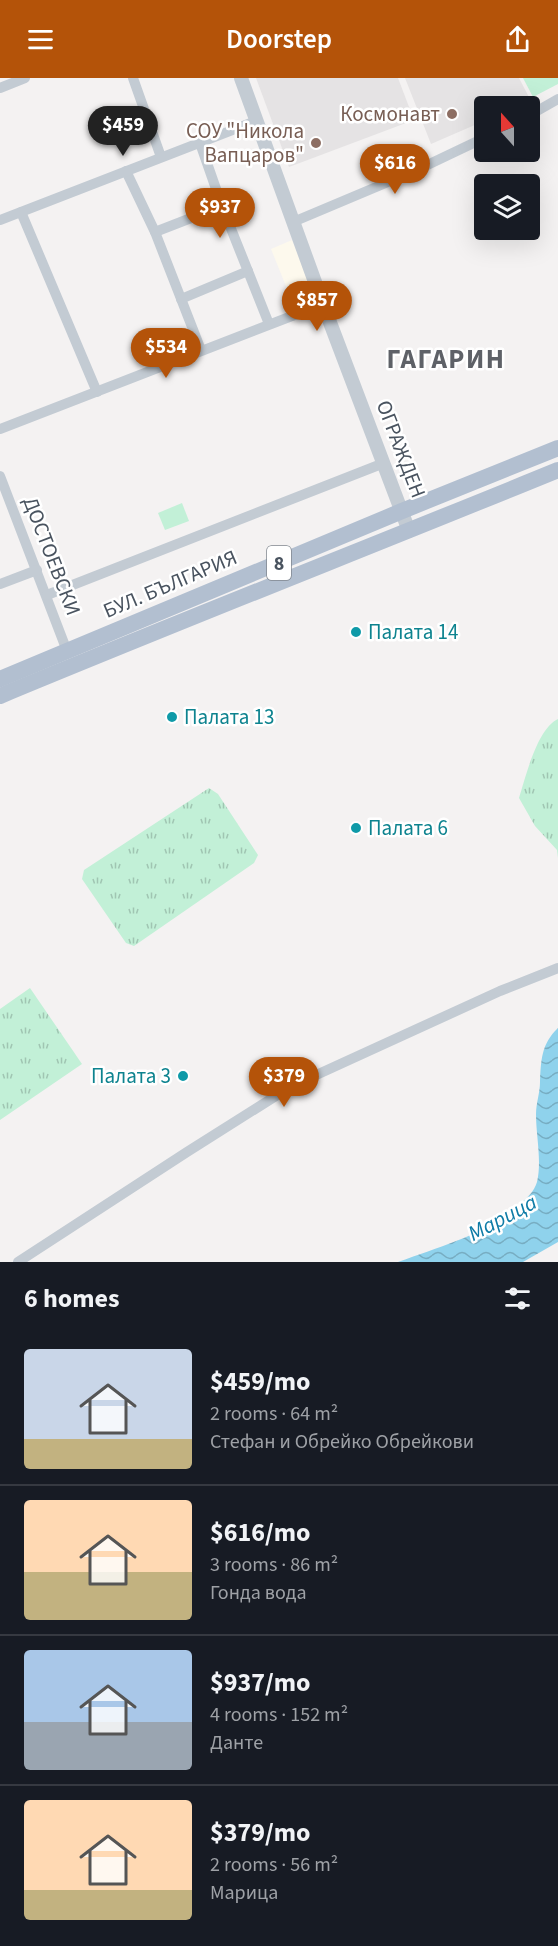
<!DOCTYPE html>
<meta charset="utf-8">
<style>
:root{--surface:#171b24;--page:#242831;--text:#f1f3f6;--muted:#9ea1a6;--line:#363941;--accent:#b45309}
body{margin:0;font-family:"Source Sans 3",sans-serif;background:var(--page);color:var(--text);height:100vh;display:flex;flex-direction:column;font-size:22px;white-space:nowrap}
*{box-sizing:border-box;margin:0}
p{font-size:20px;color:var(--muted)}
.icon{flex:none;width:33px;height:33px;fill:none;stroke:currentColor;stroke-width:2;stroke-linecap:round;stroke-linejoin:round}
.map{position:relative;height:1184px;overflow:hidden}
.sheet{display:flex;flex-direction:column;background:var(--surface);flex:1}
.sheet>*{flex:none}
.needle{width:39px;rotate:339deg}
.fabs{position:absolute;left:474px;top:18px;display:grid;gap:12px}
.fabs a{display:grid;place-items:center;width:66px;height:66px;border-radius:6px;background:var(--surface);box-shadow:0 6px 24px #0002;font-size:30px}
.price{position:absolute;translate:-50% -51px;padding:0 14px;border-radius:21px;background:var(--accent);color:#fff;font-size:20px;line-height:39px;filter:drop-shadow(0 2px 3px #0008)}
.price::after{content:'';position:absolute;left:50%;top:36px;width:18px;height:14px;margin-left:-9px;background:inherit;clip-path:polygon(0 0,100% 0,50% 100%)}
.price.on{background:#222;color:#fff}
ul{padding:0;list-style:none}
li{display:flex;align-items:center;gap:18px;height:150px;padding:0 24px}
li+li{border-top:2px solid var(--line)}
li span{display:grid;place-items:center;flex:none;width:168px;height:120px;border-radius:6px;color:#555}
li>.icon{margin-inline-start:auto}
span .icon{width:72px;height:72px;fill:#fffc;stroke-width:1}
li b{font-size:26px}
h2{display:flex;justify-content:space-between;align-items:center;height:72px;padding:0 24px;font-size:26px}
header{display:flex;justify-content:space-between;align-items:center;height:78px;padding:0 24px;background:var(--accent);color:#fff;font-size:27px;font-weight:600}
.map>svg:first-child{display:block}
.commercial{fill:#fdf9ed}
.education{fill:#e5e3e4}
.grass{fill:url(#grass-tufts)}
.pitch{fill:#c2f0d7}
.water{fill:url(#water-waves)}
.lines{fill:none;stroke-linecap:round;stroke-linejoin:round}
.minor{stroke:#c3cbd3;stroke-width:10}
.tertiary{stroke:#c3cbd3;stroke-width:14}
.primary{stroke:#b2bfd0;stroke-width:16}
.education-dot{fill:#8d6e63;stroke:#fff;stroke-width:2}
.culture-dot{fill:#0f9aa8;stroke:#fff;stroke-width:2}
.labels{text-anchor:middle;stroke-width:5;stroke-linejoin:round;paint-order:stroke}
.shield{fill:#fff;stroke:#80878f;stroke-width:1.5}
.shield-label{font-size:20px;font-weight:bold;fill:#49535f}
.education-label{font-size:21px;fill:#785e54;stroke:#fff;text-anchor:end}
.street-label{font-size:21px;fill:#49535f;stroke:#fff}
.culture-label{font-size:21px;fill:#0d838f;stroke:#fff;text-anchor:start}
.water-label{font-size:22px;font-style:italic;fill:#0d7ba6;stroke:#fff}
.district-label{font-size:27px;font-weight:bold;letter-spacing:1.5px;fill:#5e6167;stroke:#fff}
</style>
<header><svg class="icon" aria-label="menu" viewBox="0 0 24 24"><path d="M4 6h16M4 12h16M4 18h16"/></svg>Doorstep<svg class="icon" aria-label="share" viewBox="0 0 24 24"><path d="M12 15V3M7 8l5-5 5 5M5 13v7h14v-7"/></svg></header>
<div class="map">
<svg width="558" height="1184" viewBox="0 0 558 1184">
<defs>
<pattern id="grass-tufts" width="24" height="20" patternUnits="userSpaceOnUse" patternTransform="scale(1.5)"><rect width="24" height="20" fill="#c2f0d7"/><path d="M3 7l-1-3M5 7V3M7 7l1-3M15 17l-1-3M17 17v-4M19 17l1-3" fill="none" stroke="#a0c5b2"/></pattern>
<pattern id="water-waves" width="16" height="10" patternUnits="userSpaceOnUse" patternTransform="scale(1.5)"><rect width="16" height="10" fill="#8fd2ec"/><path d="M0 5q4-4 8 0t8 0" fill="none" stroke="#77adc2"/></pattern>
</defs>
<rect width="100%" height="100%" fill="#f4f2f2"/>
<path class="commercial" d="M292,162L315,220L294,228L271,171Z"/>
<g class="education">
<path d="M256,0H398L414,42L289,89Z"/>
<path d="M405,0H519L531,23L517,28H484V43L431,66Z"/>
</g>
<g class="grass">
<path d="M558,641V780L557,772L535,748L519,720C526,698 537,651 558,641Z"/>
<path d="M209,710L218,716L258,777L254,785L134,868L126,865L82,801L84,792Z"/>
<path d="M30,910L82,986L0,1042V931Z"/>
</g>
<g class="pitch">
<path d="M523,0H558V6L533,19Z"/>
<path d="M182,425L189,443L165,452L158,435Z"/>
</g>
<path class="water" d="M558,950V1164L523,1184H398C441,1168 485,1157 520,1126C527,1120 534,1114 537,1104C542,1083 536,1058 536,1036C536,1025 540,1015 540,1004C541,983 541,966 558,950Z"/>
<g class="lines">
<g class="minor">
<path d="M133,0L161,79"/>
<path d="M0,10L25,0"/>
<path d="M530,37L558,21"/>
<path d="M200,65L222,128L269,246"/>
<path d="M126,93L155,154L201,272"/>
<path d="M21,134L97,314"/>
<path d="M0,142L256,43"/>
<path d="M293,144L419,91L484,60"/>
<path d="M155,154L222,128"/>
<path d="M181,221L248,193"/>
<path d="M0,351L323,226"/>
<path d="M0,398L67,573"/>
<path d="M0,506L37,492"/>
<path d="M47,517L384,385"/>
<path d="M18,1184L187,1074L290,1009L500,913L558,890"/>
</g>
<path class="tertiary" d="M241,0L323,226L409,453"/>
<g class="primary">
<path d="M0,601L402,433L558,370"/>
<path d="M0,618C185,541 372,468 558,392"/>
</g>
</g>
<g class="education-dot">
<circle cx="452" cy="36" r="6"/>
<circle cx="316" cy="65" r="6"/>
</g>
<g class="culture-dot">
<circle cx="356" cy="554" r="6"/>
<circle cx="172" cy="639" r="6"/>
<circle cx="356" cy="750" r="6"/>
<circle cx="183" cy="998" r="6"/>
</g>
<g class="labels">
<rect class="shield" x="267" y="468" width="24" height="34" rx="4.5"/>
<g class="shield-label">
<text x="279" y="492">8</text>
</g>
<g class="education-label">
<text x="440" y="43">Космонавт</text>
<text x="304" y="60">СОУ "Никола<tspan x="304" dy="24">Вапцаров"</tspan></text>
</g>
<g class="street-label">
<text transform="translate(401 371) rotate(69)" y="7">ОГРАЖДЕН</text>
<text transform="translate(52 478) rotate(69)" y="7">ДОСТОЕВСКИ</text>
<text transform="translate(170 506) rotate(-23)" y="7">БУЛ. БЪЛГАРИЯ</text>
</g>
<g class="culture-label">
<text x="368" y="561">Палата 14</text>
<text x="184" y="646">Палата 13</text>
<text x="368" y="757">Палата 6</text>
<text x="171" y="1005" text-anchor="end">Палата 3</text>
</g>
<g class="water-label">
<text transform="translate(502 1139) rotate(-28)" y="8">Марица</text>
</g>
<g class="district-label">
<text x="446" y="290">ГАГАРИН</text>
</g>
</g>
</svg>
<div class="fabs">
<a><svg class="needle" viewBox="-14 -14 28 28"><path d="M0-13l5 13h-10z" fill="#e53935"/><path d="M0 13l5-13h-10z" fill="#9ea1a6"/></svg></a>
<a><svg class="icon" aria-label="layers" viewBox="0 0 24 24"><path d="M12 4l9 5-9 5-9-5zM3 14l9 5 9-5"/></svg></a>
</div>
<b class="price on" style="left:123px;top:79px">$459</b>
<b class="price" style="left:395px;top:117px">$616</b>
<b class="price" style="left:220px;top:161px">$937</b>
<b class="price" style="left:317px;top:254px">$857</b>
<b class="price" style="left:166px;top:301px">$534</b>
<b class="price" style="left:284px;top:1030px">$379</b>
</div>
<section class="sheet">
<h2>6 homes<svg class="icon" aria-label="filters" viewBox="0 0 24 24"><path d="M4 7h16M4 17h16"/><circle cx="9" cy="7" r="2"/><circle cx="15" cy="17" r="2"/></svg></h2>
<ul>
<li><span style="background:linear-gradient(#c9d6e8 75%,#c2b280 0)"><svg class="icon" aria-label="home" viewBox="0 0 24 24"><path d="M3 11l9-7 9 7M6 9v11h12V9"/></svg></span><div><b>$459/mo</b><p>2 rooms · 64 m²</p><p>Стефан и Обрейко Обрейкови</p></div></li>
<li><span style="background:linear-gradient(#ffd9b3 60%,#c2b280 0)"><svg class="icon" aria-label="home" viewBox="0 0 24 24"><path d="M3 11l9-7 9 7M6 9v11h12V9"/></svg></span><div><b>$616/mo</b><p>3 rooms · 86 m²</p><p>Гонда вода</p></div></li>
<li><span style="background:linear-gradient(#a9c7e8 60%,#9aa5b1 0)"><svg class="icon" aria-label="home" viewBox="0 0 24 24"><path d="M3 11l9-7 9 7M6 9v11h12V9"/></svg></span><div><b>$937/mo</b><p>4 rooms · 152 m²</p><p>Данте</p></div></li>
<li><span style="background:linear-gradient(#ffd9b3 75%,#c2b280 0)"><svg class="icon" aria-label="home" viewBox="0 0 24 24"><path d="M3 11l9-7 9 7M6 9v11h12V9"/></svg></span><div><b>$379/mo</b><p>2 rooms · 56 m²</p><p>Марица</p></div></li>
</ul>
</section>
